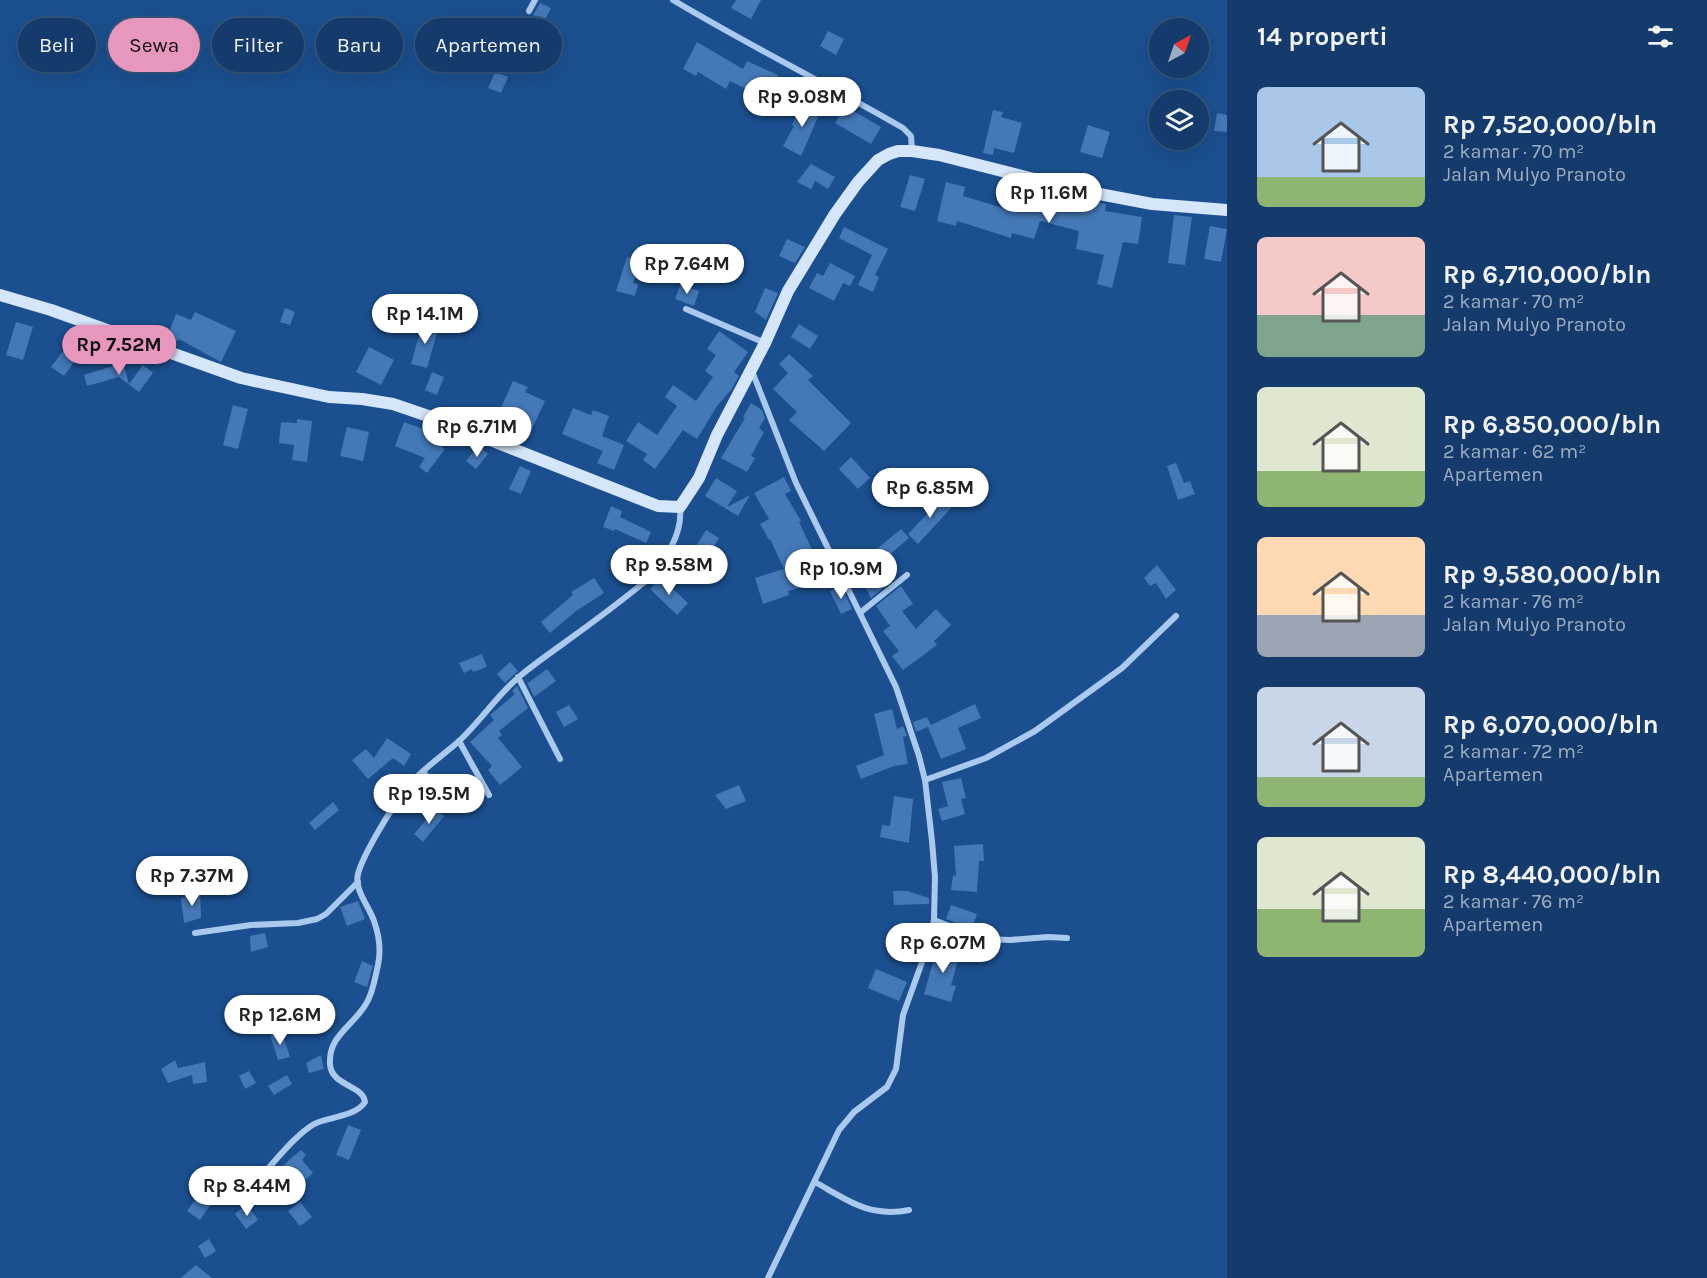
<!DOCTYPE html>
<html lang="id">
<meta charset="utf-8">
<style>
:root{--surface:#143b6b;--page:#1d4271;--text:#f1f3f6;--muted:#9dadc1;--line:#33557e;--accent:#e797bd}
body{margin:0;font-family:Karla,sans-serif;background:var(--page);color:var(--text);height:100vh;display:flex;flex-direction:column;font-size:22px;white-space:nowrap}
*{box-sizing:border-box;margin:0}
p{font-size:20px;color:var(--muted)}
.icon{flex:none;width:33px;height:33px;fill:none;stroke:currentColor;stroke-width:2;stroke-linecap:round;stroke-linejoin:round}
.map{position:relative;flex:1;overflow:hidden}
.drawer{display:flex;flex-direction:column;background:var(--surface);width:480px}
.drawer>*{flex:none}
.top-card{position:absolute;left:18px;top:18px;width:570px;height:54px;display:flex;gap:12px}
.needle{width:39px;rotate:40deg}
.buttons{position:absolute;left:1149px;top:18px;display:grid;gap:12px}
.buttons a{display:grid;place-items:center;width:60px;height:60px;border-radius:50%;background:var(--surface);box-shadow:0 6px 24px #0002,0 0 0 2px var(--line);font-size:30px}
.price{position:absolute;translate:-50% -51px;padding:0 14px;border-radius:21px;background:#fff;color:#222;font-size:20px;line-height:39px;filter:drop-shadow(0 2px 3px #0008)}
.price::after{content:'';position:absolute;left:50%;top:36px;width:18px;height:14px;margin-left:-9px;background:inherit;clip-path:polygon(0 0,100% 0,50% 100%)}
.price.on{background:var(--accent);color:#111}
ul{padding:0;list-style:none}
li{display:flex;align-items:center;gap:18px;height:150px;padding:0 30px}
li span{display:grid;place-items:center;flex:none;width:168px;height:120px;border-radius:9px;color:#555}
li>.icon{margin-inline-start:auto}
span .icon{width:72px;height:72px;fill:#fffc;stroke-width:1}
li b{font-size:26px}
h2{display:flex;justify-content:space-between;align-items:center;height:72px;padding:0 30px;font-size:26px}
.pill{padding:0 21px;border-radius:27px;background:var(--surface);box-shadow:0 6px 24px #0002,0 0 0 2px var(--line);font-size:21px;line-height:54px}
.pill.on{background:var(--accent);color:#111}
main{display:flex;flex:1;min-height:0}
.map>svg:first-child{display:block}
.building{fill:#4478b7}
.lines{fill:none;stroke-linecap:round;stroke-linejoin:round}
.lane{stroke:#a9c9ee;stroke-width:4.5}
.street{stroke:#a9c9ee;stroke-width:6}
.secondary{stroke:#d6e6fa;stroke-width:12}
</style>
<main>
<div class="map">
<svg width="1227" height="1278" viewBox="0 0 1227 1278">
<rect width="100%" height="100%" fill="#1b4f8f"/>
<g class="building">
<path d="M736,0H761L751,19L731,8Z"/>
<path d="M540,3L551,8L545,20L533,15Z"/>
<path d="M828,31L844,39L836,55L820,46Z"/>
<path d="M697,42L743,69L747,61L778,75L767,99L730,81L726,89L698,72L696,76L683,69Z"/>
<path d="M495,72L508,77L501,93L488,88Z"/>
<path d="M812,103L821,110L801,156L783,146L794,126L792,125L801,104Z"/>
<path d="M845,106L881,127L871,144L835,123Z"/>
<path d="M993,110L1003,112L1001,117L1022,123L1014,153L994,148L993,155L983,153Z"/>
<path d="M1217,113L1227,115V132L1214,131Z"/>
<path d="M1088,125L1110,132L1102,158L1080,152Z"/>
<path d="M811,164L835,177L828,189L815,181L811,189L797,182Z"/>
<path d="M910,175L925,179L915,211L900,207Z"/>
<path d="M946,182L965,187L963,196L1003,208L1004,206L1026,211L1030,198L1062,207L1065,197L1085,202L1086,200L1106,204L1105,211L1142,217L1138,244L1123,242L1112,288L1097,284L1104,255L1076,249L1079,231L1040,221L1034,239L1012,233L1011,238L957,221L956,226L937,221Z"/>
<path d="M1174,215L1192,217L1185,265L1168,263Z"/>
<path d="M1210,226L1227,229L1221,262L1204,259Z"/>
<path d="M844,227L888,249L875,275L879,277L873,292L858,285L872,255L839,238Z"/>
<path d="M787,239L805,247L795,263L779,256Z"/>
<path d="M627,257L640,261L633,283L638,284L635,296L616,291Z"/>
<path d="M725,263L735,266L730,280L720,277Z"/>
<path d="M830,263L855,276L850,286L843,283L834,301L809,288L817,273L823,276Z"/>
<path d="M680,285L699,291L694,306L675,299Z"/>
<path d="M765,288L778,293L766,320L755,312Z"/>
<path d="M285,308L295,312L290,325L280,322Z"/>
<path d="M195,312L236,331L221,362L179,339L178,341L167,337L176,314L191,320Z"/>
<path d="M423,321L439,326L427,368L411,364Z"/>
<path d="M16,322L33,327L23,360L6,355Z"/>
<path d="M799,324L818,336L810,349L791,337Z"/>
<path d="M719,331L748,352L734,372L739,376L731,390L717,406L697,439L683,430L655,469L643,460L647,454L626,441L638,422L657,435L677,406L665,397L673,385L696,401L713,377L705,371L716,355L707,349Z"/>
<path d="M70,342L82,351L64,376L51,367Z"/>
<path d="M369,347L394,360L381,385L356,372Z"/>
<path d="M789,354L813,376L808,380L851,423L824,451L789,420L797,412L773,389L788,373L779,364Z"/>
<path d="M123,363L129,384L143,365L153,373L139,392L119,377L87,386L84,375Z"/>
<path d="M432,372L444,377L437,395L425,390Z"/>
<path d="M513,381L528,387L525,392L545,401L531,431L516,424L518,420L499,412Z"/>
<path d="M751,403L762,410L765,418L759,428L764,432L751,456L755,458L747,472L721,458L745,418L743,417Z"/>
<path d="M233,405L248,409L238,449L223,445Z"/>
<path d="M573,408L591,415L593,410L609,416L602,436L624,445L614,470L597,463L603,451L562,434Z"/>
<path d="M297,419L312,421L307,462L292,460L294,445L279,443L281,422L297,423Z"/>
<path d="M404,422L426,430L425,434L445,449L427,473L419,467L425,458L395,446Z"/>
<path d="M347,427L369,432L363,461L340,456Z"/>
<path d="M478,446L488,454L476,469L466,461Z"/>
<path d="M851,457L870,478L858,489L839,469Z"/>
<path d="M1176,463L1184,483L1190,481L1195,494L1178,500L1167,466Z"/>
<path d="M520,466L531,471L521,494L509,489Z"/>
<path d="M948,472L958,480L944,496L935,488Z"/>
<path d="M784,477L791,491L785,494L801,521L799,522L812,550L821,565L825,581L788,591L789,595L763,604L755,578L784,569L770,539L769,540L760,524L769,519L754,493Z"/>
<path d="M716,478L737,491L727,507L750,495L738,516L705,496Z"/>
<path d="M938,495L952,507L918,544L908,534L929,512L925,509Z"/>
<path d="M611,506L622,511L620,517L651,532L646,543L615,529L614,531L603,527Z"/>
<path d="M901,529L909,538L888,556L896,574L894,575L895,578L871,598L855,567L874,557L872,553Z"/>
<path d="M706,530L719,538L705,562L709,564L703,574L682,562L688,552L691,554Z"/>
<path d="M643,548L651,555L638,572L629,566Z"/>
<path d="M1157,565L1176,590L1166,599L1156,583L1150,586L1144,578Z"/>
<path d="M594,578L604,593L576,611L550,633L541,622L573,595L571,592Z"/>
<path d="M661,578L688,603L677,615L650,589Z"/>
<path d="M841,586L852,609L841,614L830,591Z"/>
<path d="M901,586L913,604L902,611L916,629L936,609L951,625L934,641L937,645L903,670L892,656L899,651L883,631L890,626L876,606Z"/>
<path d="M482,654L487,667L473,672L472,669L464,673L459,663Z"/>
<path d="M510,662L518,671L505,683L497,674Z"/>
<path d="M547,669L556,681L534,697L526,680L528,683Z"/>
<path d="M517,686L528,708L499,731L502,735L498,738L522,767L500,785L488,770L492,766L470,742L494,720L490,715L515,694L512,691Z"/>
<path d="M975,704L981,718L958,728L966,749L941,759L928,727L916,732L913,722L927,717L931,725Z"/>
<path d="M569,705L578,719L564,727L556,712Z"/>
<path d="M892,709L897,729L903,726L907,736L903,737L908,764L894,766L861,779L856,766L884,755L874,714Z"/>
<path d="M387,738L411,754L404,766L393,758L368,779L352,760L366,749L374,758Z"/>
<path d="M961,778L966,798L961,799L965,814L942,821L938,809L948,806L942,782Z"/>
<path d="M739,785L746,801L726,809L715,795Z"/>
<path d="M894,796L913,799L909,843L880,837L882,825L890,826Z"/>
<path d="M333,802L339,810L315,830L309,823Z"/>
<path d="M435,809L444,816L423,842L414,834Z"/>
<path d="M983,844L984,861H979L977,892L951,890L953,875L956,876L954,846Z"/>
<path d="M200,890L201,918L184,923L181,899Z"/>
<path d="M893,891H907L929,898V904L894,905Z"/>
<path d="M358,901L365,919L347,926L340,907Z"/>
<path d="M951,905L977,914L972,929L946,919Z"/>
<path d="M265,933L268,947L251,952L250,936Z"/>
<path d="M938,945L961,950L951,985L956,986L951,1002L924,994Z"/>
<path d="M362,961L373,966L367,987L354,982Z"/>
<path d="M876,969L907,982L899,1001L868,988Z"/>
<path d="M282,1032L290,1057L278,1060L270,1035Z"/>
<path d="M321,1055L324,1069L309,1073L306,1063Z"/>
<path d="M175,1060L178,1068L205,1062L207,1082L193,1084L192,1075L168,1083L161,1069Z"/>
<path d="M249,1071L256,1083L245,1089L239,1076Z"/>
<path d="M287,1075L292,1084L274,1095L268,1086Z"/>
<path d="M348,1125L361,1130L349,1160L336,1155Z"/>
<path d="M301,1150L306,1155L302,1160L313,1173L304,1181L294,1169L272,1193L263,1185L275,1172Z"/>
<path d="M233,1166L243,1177L220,1196L218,1194L200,1220L187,1211L198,1196Z"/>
<path d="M300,1202L312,1217L300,1226L288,1211Z"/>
<path d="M247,1204L258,1220L246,1229L235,1214Z"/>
<path d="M209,1239L216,1251L205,1258L198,1246Z"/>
<path d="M196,1265L212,1278H181Z"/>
</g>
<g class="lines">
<path class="lane" d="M423,771L449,799"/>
<g class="street">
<path d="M673,0C748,45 827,84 903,128L911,136L912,151"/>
<path d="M529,11L535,0"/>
<path d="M686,309L765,343"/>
<path d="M752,371L796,483L896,687L919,756L925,780L932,841L935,877L934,920L930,940L903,1015L896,1069L887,1087L854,1112L839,1130L768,1278"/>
<path d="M861,612L907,575"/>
<path d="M518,677L560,759"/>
<path d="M459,741L489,795"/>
<path d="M925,780L986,758L1035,731L1122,668L1176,616"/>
<path d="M934,920L983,939L1010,940L1048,937L1067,938"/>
<path d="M195,933L251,925L298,923L317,919L326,914L358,882"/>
<path d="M267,1170C278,1157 303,1127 319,1122C333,1117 357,1115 365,1102C363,1085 331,1086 330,1064C328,1036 353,1026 366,1004C373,993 375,978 378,965C381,951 379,935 374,921C369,906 354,890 358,874C363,854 396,800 410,784C424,768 442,756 458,742C480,722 497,695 520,676C534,664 549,654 564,643C592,623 620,602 647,580C665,560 683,535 680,507"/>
<path d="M815,1182C847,1200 869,1218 909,1210"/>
</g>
<path class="secondary" d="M0,295L51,310L241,378L329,397L362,399L393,404L437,419L658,506L680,507L699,478L717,435L765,343L788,291L835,214L858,182L878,160L889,154L898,151H912L939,155L1073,189L1152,204L1227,210"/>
</g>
</svg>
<div class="buttons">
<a><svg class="needle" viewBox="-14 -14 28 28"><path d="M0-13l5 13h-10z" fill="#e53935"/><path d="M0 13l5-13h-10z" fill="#9dadc1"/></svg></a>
<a><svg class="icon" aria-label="layers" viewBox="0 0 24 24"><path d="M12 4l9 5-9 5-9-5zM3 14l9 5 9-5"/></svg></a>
</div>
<b class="price" style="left:802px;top:128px">Rp 9.08M</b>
<b class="price" style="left:1049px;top:224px">Rp 11.6M</b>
<b class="price" style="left:687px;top:295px">Rp 7.64M</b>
<b class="price" style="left:425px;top:345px">Rp 14.1M</b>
<b class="price on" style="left:119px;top:376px">Rp 7.52M</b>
<b class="price" style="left:477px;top:458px">Rp 6.71M</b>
<b class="price" style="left:930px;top:519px">Rp 6.85M</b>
<b class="price" style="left:669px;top:596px">Rp 9.58M</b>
<b class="price" style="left:841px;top:600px">Rp 10.9M</b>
<b class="price" style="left:429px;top:825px">Rp 19.5M</b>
<b class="price" style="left:192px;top:907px">Rp 7.37M</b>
<b class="price" style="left:943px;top:974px">Rp 6.07M</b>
<b class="price" style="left:280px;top:1046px">Rp 12.6M</b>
<b class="price" style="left:247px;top:1217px">Rp 8.44M</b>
<div class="top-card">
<a class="pill">Beli</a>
<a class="pill on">Sewa</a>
<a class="pill">Filter</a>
<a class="pill">Baru</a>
<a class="pill">Apartemen</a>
</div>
</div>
<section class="drawer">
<h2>14 properti<svg class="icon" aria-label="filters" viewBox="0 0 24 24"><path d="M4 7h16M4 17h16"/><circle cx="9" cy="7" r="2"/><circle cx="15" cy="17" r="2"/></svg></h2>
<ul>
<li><span style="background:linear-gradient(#a9c7e8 75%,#8fb573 0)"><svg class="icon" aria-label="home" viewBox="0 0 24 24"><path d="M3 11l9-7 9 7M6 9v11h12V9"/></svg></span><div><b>Rp 7,520,000/bln</b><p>2 kamar · 70 m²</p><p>Jalan Mulyo Pranoto</p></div></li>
<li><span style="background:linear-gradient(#f6c9c9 65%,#7fa58c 0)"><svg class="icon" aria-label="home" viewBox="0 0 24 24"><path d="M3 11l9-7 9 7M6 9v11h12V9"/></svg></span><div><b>Rp 6,710,000/bln</b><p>2 kamar · 70 m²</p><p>Jalan Mulyo Pranoto</p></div></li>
<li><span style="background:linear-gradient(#dfe7d0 70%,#8fb573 0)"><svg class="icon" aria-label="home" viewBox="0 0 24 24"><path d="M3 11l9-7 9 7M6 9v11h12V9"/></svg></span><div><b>Rp 6,850,000/bln</b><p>2 kamar · 62 m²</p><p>Apartemen</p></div></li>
<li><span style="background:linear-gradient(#ffd9b3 65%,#9aa5b1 0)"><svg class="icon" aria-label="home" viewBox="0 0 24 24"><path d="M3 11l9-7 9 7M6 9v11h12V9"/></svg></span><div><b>Rp 9,580,000/bln</b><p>2 kamar · 76 m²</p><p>Jalan Mulyo Pranoto</p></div></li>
<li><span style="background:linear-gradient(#c9d6e8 75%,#8fb573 0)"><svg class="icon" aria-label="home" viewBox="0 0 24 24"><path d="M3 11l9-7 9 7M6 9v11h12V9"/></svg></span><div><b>Rp 6,070,000/bln</b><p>2 kamar · 72 m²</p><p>Apartemen</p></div></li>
<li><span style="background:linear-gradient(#dfe7d0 60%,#8fb573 0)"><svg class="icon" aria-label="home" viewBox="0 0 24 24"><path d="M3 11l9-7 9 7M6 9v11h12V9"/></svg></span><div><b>Rp 8,440,000/bln</b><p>2 kamar · 76 m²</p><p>Apartemen</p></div></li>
</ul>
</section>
</main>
